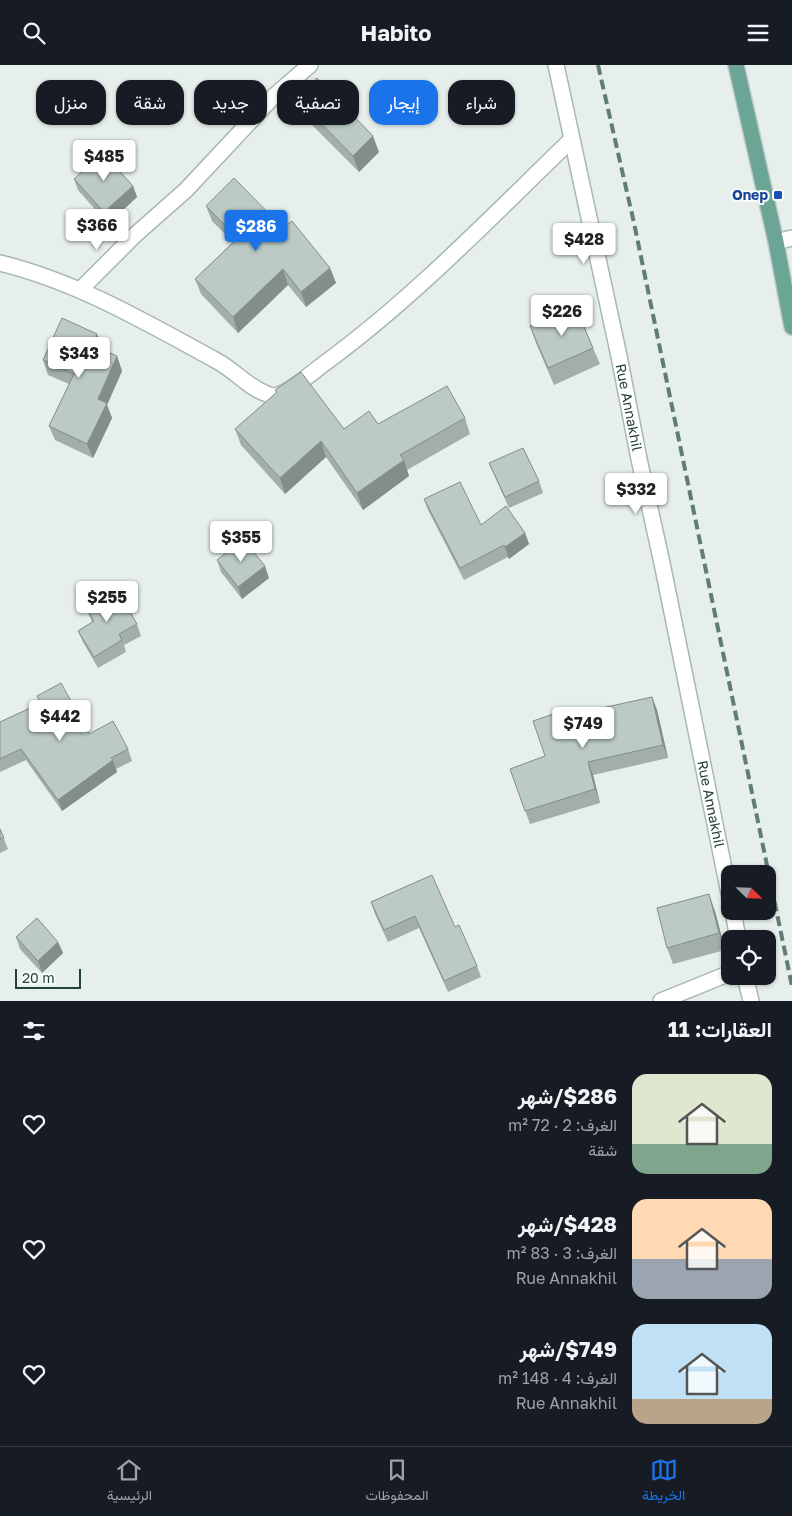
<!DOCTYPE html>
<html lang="ar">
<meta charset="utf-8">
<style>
:root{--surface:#171b24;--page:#242831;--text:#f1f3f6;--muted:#9ea1a6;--line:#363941;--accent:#1a73e8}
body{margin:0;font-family:"Golos Text",Vazirmatn,sans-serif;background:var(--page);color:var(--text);direction:rtl;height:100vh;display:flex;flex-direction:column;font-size:19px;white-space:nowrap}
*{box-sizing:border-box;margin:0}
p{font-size:16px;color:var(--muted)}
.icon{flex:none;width:28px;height:28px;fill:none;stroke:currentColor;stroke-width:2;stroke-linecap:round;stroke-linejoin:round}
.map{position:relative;height:936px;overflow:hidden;direction:ltr}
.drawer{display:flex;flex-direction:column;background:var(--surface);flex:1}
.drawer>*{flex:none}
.hud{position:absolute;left:15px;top:15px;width:500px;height:45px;direction:rtl;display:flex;gap:10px}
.needle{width:32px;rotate:113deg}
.tools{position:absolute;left:721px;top:800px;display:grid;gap:10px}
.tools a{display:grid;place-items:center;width:55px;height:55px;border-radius:10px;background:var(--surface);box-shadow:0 1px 4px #0004;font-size:25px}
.scale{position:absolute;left:15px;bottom:12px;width:66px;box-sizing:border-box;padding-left:5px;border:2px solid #24423a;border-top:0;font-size:14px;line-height:18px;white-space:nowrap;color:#24423a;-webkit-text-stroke:4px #f7fbf9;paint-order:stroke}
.price{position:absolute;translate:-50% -42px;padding:0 11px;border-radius:5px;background:#fff;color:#222;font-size:16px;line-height:32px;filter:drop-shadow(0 1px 2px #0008)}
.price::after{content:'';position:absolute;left:50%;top:30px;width:15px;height:11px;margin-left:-8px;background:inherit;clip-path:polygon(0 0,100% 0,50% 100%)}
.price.current{background:var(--accent);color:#fff}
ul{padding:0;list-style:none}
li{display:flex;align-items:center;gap:15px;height:125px;padding:0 20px}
li span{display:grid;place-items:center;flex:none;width:140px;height:100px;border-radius:15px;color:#555}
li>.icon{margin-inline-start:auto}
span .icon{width:60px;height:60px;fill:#fffc;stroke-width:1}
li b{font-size:21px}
h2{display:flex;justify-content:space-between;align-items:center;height:60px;padding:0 20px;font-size:21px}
.chip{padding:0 18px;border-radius:15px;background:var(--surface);box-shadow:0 1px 4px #0004;font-size:18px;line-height:45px}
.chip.current{background:var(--accent);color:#fff}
header{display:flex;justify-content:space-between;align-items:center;height:65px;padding:0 20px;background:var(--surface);font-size:22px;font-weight:700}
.tabs{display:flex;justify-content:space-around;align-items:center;height:70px;border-top:1px solid var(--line);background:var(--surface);font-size:14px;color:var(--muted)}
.tabs a{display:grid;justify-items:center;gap:2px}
.tabs .current{color:var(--accent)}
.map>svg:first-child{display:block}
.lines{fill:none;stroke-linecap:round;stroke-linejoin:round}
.minor-casing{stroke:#a8b8b2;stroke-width:18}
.major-casing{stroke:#c2cac8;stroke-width:18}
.minor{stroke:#fff;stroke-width:15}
.major{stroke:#6aa596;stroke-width:15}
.rail{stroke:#5f7d75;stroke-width:4;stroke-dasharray:10 5;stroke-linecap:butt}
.wall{fill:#a1aea9}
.shaded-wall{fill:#838d89}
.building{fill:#bbcac4;stroke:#838d89}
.transit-dot{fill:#1a4fb4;stroke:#f7fbf9;stroke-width:2}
.labels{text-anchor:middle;stroke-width:4;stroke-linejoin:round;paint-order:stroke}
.transit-label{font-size:14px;font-weight:bold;fill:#164399;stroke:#f7fbf9;text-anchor:end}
.street-label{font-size:14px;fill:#24423a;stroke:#f7fbf9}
</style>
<header><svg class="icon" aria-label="menu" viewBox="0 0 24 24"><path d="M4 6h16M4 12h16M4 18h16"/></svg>Habito<svg class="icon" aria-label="search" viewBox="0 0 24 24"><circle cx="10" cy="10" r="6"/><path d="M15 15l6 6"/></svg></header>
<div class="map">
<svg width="792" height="936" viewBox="0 0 792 936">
<rect width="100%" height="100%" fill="#e6efeb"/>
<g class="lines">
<g class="minor-casing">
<g id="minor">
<path id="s1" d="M556,0L619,291L639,394L662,498L730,833"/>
<path d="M776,177L792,173"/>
<path d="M0,198C78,217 147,258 217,296C234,305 249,323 267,329C270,331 275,331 278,330C290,327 314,306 325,298C415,232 492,151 572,74"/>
<path d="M81,224L135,170L186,125L273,32L310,0"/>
<path d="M733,846L738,874"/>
<path d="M745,911L751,936"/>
<path d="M661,936L730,908"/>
</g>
</g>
<g class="major-casing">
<path id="major" d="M736,0L776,177L792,262"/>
</g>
<use href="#minor" class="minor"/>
<use href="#major" class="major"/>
<path class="rail" d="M598,0L634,158L792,921"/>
</g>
<g class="wall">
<path d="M296,33L379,87L359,107L302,50Z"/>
<path d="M74,114L133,121L137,132L108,159L78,125Z"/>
<path d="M206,141L283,163L330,203L336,218L306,242L288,220L238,268L201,229L195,214L233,177L212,156Z"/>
<path d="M530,261L593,283L600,299L554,320L536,278Z"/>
<path d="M103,284L102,285L117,291L122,306L107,340L112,353L93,393L55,375L49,361L69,319L48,310L43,295Z"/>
<path d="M275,325L344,364L378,359L465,353L470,369L407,405L409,411L363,445L326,392L285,429L241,380L235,364L276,328Z"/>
<path d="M489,398L539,416L543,428L509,443L494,410Z"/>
<path d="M424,434L481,460L525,468L529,479L509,494L508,492L464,515L428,445Z"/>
<path d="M217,495L269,513L242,534L221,507Z"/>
<path d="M86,543L137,559L141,571L124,580L126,587L98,603L83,577L78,566L92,557Z"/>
<path d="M37,631L89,669L128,684L132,696L116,704L117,707L62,746L26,695L0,707V657L40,638Z"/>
<path d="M652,632L657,645L668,693L593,710L600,738L530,759L510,704L545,691L570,650Z"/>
<path d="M0,764L8,784L0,788Z"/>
<path d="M371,837L455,862L477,901L481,912L448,927L419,863L388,877L375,849Z"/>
<path d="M715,846L725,885L673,899L667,883Z"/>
<path d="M16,872L58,877L63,888L42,908L20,884Z"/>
</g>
<g class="shaded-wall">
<path d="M373,71L379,87L359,107L353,91Z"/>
<path d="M133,121L137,132L108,159L104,147Z"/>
<path d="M330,203L336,218L306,242L301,227Z"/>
<path d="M283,204L288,220L238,268L233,252Z"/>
<path d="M97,269L103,284L98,295L92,280Z"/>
<path d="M117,291L122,306L107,340L112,353L93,393L87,379L98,334Z"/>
<path d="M321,376L326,392L285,429L280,413Z"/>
<path d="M404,395L409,411L363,445L357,428Z"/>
<path d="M525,468L529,479L509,494L505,482Z"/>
<path d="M265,501L269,513L242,534L238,522Z"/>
<path d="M652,632L657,645L668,693L663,680Z"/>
<path d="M113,695L117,707L62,746L58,735Z"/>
<path d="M588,697L593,710L600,738L595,724Z"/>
<path d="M709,829L715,846L725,885L719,868Z"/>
<path d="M58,877L63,888L42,908L38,896Z"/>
</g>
<g class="building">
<path d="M317,13L373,71L353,91L296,33Z"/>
<path d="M103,88L133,121L104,147L74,114Z"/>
<path d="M234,113L283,163L292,156L330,203L301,227L283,204L233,252L195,214L238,173L206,141Z"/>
<path d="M575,241L593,283L548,303L530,261Z"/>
<path d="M62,253L97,269L92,280L117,291L98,334L107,338L87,379L49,361L74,309L43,295Z"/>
<path d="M301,307L344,364L369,346L378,359L447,321L465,353L400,390L404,395L357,428L321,376L280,413L235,364L277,327L275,325Z"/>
<path d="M523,383L539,416L505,432L489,398Z"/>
<path d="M460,417L481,460L506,441L525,468L505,482L504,480L460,503L424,434Z"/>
<path d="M243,474L265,501L238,522L217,495Z"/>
<path d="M117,524L137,559L119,569L122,575L94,592L78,566L94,556L86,543L102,534L101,532Z"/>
<path d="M61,618L89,669L113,656L128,684L111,693L113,695L58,735L21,684L0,694V657L41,638L37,631Z"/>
<path d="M652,632L663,680L588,697L595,724L525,746L510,704L545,691L533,656L568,644L570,650Z"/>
<path d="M0,764L4,773L0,774Z"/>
<path d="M432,810L455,862L459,860L477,901L444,916L415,851L384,865L371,837Z"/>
<path d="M709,829L719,868L667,883L657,843Z"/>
<path d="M37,853L58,877L38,896L16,872Z"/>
</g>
<rect class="transit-dot" x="773" y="125" width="10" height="10" rx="2.5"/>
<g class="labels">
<g class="transit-label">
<text x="768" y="135">Onep</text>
</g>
<g class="street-label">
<text dy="5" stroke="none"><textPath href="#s1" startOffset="350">Rue Annakhil</textPath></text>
<text dy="5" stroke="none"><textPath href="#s1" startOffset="755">Rue Annakhil</textPath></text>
</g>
</g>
</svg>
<div class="tools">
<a><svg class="needle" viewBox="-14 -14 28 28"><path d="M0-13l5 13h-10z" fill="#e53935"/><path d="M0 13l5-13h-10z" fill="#9ea1a6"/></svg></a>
<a><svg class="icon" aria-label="locate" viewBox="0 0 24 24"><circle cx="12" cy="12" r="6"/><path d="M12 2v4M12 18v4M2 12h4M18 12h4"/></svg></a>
</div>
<div class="scale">20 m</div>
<b class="price" style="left:104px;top:117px">$485</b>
<b class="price" style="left:97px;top:186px">$366</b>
<b class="price current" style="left:256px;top:187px">$286</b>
<b class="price" style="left:584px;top:200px">$428</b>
<b class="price" style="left:562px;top:272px">$226</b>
<b class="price" style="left:79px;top:314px">$343</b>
<b class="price" style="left:636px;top:450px">$332</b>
<b class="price" style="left:241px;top:498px">$355</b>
<b class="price" style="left:107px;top:558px">$255</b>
<b class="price" style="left:60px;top:677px">$442</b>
<b class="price" style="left:583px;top:684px">$749</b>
<div class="hud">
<a class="chip">شراء</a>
<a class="chip current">إيجار</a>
<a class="chip">تصفية</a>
<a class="chip">جديد</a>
<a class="chip">شقة</a>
<a class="chip">منزل</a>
</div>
</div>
<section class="drawer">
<h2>العقارات: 11<svg class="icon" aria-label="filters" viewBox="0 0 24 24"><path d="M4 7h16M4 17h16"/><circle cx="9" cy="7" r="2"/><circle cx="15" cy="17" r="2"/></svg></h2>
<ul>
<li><span style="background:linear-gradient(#dfe7d0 70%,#7fa58c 0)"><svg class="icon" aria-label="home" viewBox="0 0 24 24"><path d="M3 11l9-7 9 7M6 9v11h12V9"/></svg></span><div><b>$286/شهر</b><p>الغرف: 2 · 72 m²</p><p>شقة</p></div><svg class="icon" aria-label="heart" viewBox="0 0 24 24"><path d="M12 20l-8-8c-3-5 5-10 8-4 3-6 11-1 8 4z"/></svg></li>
<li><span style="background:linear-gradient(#ffd9b3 60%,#9aa5b1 0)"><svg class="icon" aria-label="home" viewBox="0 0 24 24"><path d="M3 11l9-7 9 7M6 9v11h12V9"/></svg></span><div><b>$428/شهر</b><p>الغرف: 3 · 83 m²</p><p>Rue Annakhil</p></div><svg class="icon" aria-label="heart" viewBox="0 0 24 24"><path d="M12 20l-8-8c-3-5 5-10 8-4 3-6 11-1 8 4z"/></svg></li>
<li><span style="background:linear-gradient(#bfe0f5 75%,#b9a48a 0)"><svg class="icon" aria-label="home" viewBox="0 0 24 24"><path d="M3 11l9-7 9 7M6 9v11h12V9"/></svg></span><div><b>$749/شهر</b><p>الغرف: 4 · 148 m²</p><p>Rue Annakhil</p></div><svg class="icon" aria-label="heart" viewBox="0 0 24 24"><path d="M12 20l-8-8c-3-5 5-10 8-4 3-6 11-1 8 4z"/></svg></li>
</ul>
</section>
<nav class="tabs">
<a class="current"><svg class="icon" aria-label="map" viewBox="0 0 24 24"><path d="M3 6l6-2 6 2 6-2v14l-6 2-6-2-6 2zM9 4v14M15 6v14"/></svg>الخريطة</a>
<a><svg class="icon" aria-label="saved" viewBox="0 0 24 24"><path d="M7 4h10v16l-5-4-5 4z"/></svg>المحفوظات</a>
<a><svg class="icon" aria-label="home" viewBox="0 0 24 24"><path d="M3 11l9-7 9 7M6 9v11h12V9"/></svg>الرئيسية</a>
</nav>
